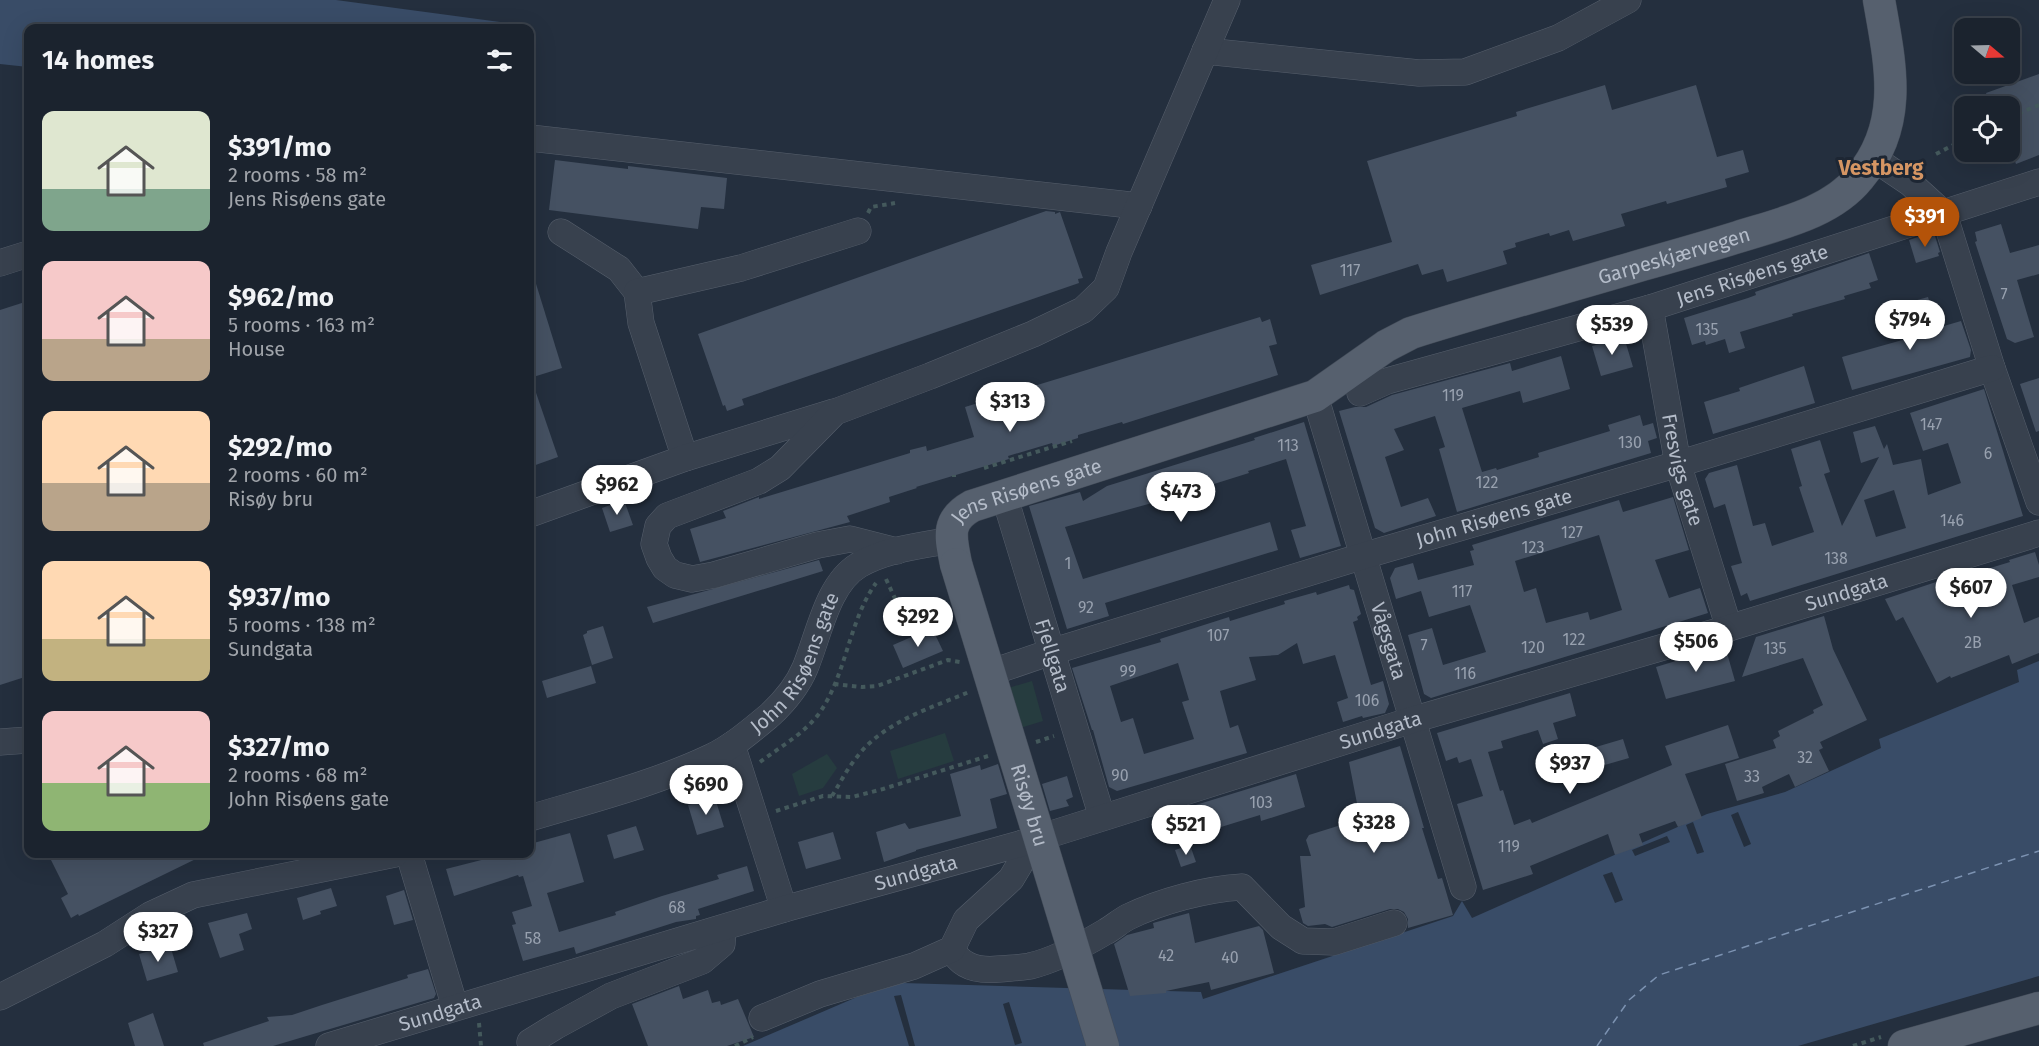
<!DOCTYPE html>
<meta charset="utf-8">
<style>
:root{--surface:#1b232e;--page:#242b36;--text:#f1f3f6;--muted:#a0a4aa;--line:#39404a;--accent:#b45309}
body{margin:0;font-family:"Fira Sans",sans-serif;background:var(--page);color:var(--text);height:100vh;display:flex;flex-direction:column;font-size:22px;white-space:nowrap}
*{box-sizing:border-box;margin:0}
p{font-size:20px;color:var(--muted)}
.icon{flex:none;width:33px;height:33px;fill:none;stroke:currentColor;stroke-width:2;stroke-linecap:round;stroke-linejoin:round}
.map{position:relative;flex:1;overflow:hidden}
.side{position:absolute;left:24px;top:24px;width:510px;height:834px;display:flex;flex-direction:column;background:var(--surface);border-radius:12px;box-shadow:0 6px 24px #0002,0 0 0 2px var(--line)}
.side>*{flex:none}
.needle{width:39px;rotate:109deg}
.controls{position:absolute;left:1954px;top:18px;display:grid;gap:12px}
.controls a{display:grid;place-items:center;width:66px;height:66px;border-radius:12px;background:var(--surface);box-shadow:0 6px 24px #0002,0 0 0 2px var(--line);font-size:30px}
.price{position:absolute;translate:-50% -51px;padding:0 14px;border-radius:21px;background:#fff;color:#222;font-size:20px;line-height:39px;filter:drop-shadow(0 2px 3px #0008)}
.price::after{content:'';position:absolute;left:50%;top:36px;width:18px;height:14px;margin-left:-9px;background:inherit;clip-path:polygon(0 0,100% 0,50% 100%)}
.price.selected{background:var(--accent);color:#fff}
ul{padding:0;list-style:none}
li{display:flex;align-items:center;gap:18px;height:150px;padding:0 18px}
li span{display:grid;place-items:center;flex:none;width:168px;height:120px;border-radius:12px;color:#555}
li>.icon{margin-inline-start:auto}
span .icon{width:72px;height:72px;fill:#fffc;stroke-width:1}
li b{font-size:26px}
h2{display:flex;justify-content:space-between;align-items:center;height:72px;padding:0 18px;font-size:26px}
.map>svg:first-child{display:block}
.green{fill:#263c3f}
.water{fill:#394c67}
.pier{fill:#242f3e}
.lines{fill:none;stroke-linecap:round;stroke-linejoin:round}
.ferry{stroke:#7c92b1;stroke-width:1.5;stroke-dasharray:8 6;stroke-linecap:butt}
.building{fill:#455162;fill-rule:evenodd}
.minor-casing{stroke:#565f6c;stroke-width:27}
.major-casing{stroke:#414a57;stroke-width:33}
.path{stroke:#44595c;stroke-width:4;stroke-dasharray:4.5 4.5;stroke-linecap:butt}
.minor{stroke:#38414e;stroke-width:26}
.major{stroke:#56606e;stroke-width:32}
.major-bridge-casing{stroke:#414a57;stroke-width:33;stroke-linecap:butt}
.major-bridge{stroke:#56606e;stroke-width:32}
.labels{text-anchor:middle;stroke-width:6;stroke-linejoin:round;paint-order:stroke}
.number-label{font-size:16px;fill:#98a1af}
.street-label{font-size:20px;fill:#b4bcc9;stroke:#1d2633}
.neighbourhood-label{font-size:21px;font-weight:bold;fill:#d59563;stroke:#1d2633}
</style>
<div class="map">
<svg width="2039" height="1046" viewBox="0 0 2039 1046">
<rect width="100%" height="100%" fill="#242f3e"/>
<g class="green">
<path d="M1032,681L1043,721L1010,731L998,691Z"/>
<path d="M945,733L954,761L898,779L890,751Z"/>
<path d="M827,754L837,768L823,788L799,796L792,774Z"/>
</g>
<g class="water">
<path d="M0,0H336L500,22V28H28V67L0,64Z"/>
<path d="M2039,661V976L1798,1046H743L857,997L903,983L1201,992L1203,999L1453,916L1462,901L1472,918L1707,814L1785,792L1881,748L1879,739L2019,682L2017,670Z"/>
</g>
<g class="pier">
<path d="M1738,812L1751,844L1744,847L1731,815Z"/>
<path d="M1693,822L1704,852L1697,854L1686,825Z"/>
<path d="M1667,836L1670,842L1635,856L1632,850Z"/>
<path d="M1612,872L1623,900L1615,903L1603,875Z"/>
<path d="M901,995L915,1046H909L894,996Z"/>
<path d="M1009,1002L1022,1043L1015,1045L1003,1004Z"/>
</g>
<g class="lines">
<path class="ferry" d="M1597,1046L1629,1000L1659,975L2039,851"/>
</g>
<g class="building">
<path d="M2039,74V155L2016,164L2010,148V106H1991L1986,93Z"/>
<path d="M1605,85L1612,110L1696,85L1717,157L1743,150L1749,172L1725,179L1727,187L1667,204L1666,201L1621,214L1625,226L1573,241L1569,230L1550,236L1549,233L1515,243L1516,247L1503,251L1507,264L1447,282L1443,269L1422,275L1418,264L1320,295L1311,265L1392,242L1367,161L1517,116L1516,112Z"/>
<path d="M555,160L628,169V166L727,178L724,209L701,207L698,229L549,210Z"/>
<path d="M1046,211L1055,212V214L1060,212L1083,278L1078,279L1079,283L742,399L744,405L727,411L725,405L723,406L698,334Z"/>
<path d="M2001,224L2010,253L2039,245V274L2017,280L2034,337L2015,343L2007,339L1975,242L1977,241L1975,232Z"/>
<path d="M1930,233L1935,236L1940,252L1938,253L1939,256L1916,263L1909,240Z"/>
<path d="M1869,253L1878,280L1869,283L1871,288L1844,296L1845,299L1792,314L1793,316L1740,332L1745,348L1729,353L1725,339L1706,345L1705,341L1692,345L1684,318L1748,298L1756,295L1755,292Z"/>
<path d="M533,274L562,368L530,378V275Z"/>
<path d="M1928,297L1937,328L1961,321L1971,350L1970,357L1852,390L1842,357L1920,335L1910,302Z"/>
<path d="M28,301V676L0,685V310Z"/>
<path d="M1260,317L1262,322L1270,319L1277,344L1269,346L1278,375L1123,424L1122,422L1078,435V438L1053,446L1052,443L1008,456L1009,459L916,487L917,488L889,497L890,502L847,516L850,522L700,562L690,529L726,518L723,511L759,497V499L910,453V450L926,446L927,451L974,437L965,407Z"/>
<path d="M1624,337L1633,367L1601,376L1592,346Z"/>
<path d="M1561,356L1570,389L1523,403L1520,391L1462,408L1482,472L1496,468L1497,470L1539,457L1538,453L1610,431L1608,425L1640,415L1643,426L1653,423L1657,438L1648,441L1651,453L1457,512L1439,449L1445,447L1435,416L1394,429L1404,450L1385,457L1401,507L1428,498L1436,516L1384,533L1375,528L1339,411L1355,407H1366L1392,395L1510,363L1512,371Z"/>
<path d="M1804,366L1815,403L1713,434L1704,402L1740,391L1739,388Z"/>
<path d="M2039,378V431L2036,432L2020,384Z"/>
<path d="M532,381L558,457L530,467V382Z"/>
<path d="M1984,389L2023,516L1750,601L1747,593L1741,596L1731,566L1742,563L1725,504L1714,508L1705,479L1709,473L1737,465L1753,526L1765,523L1772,546L1814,532L1799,487L1802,486L1791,449L1820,440L1830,472L1824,474L1842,526L1879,457L1861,463L1853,432L1875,426L1884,449L1887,444L1893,465L1921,459L1928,495L1961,483L1948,443L1923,451L1910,413ZM1894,490L1906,528L1876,537L1864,500Z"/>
<path d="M1304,422L1341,546L1300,558L1291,530L1306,526L1286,459L1248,471L1249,473L1163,500L1065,527L1083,579L1270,522L1278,550L1105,603L1109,616L1067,629L1029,506L1080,492L1083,501L1107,486L1255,440L1254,438Z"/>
<path d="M1673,497L1689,550L1655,560L1669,598L1700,588L1708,613L1431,698L1424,694L1408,635L1432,628L1443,665L1486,652L1470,605L1429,617L1421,591L1396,599L1390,578L1395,568L1413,563L1418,580L1474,565L1470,551L1474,550L1472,545L1619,500L1623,512ZM1599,535L1622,610L1590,620L1588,612L1546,623L1536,588L1524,592L1515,561Z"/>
<path d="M624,500L633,525L610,532L602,508Z"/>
<path d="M2035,552L2039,565V577L2012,585L2024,623L2039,617V653L2012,664L2009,655L1951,678L1950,676L1937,683L1903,617L1896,621L1885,599L1963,573L1964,576L2010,562L2009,560Z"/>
<path d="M819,560L823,571L653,623L647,607Z"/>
<path d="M1349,585L1350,589L1354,590L1361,614L1357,617L1358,620L1353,622L1371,685L1383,681L1389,704L1385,713L1363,718L1362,716L1343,722L1337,702L1348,698L1335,655L1303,664L1297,643L1278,655L1249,657L1256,680L1220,691L1230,728L1238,725L1247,753L1117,791L1109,787L1093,730H1092L1072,668L1161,642L1160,639L1229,617L1230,621L1285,604L1284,601L1316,592L1317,595ZM1178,663L1189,700L1182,702L1194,739L1144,754L1133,718L1121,722L1110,686Z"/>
<path d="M1824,616L1833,649L1867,720L1820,742L1823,748L1819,750L1829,771L1795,787L1789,774L1762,787L1764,793L1737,801L1725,764L1776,748L1773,740L1780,736L1778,731L1814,713L1813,710L1823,705L1803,658L1742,677L1756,637Z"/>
<path d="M603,626L613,658L592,665L583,635L587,633V631Z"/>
<path d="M932,628L943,651L903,668L893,645Z"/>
<path d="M1725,646L1735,681L1666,699L1656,667Z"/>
<path d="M591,666L596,683L547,698L542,681Z"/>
<path d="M1570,693L1576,716L1553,723L1558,739L1543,744L1538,730L1501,741L1503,748L1488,752L1500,791L1503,790L1514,825L1530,819L1532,823L1672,765L1665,746L1728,725L1739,758L1685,774L1702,818L1678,827L1675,821L1639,834L1643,845L1615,855L1608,834L1530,866L1533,874L1483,890L1457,804L1483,796L1471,759L1459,763L1457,757L1446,761L1437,733Z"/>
<path d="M1623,739L1629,758L1563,777L1562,775L1557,777L1551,757L1578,749L1579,752Z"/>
<path d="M1400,746L1424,828H1422L1438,879L1442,878L1453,915L1408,928V919L1404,912L1398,909H1390L1332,927L1325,924L1308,926L1303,923L1299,909L1305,907L1300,856H1311L1306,840L1309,835L1360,819L1349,762Z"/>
<path d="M998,764L1007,794L990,799L997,828L916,850V851L884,862L876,832L905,823L909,829L961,816L950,774L980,765L981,770Z"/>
<path d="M1296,774L1305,807L1261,821L1260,815L1182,839L1173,812Z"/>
<path d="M1067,776L1073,797L1066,800L1069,806L1050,811L1042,784Z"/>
<path d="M715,798L724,827L697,835L688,805Z"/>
<path d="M636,826L644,850L614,859L607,835Z"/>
<path d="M833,832L841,859L806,869L798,842Z"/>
<path d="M570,833L584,882L547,893L559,932L616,915L615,912L662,896L719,879L717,875L747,866L754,891L698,909L700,915L696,916V919L676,922L576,954L574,947L523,961L512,925L516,924L512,912L532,906L523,876L519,877L518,875L454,896L446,869L505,854H530V844Z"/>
<path d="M1190,845L1196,862L1181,867L1175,850Z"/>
<path d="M48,854H206L79,916L78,914L71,918L61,898L68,894Z"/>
<path d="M331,888L337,906L320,911L321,914L303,920L297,898Z"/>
<path d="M404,890L413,920L394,925L386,896Z"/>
<path d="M247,913L252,929L239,934L244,950L220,958L208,923Z"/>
<path d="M1189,913L1195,943L1259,926L1263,930L1274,973L1211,990L1209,982L1166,991V993L1130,996L1114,944L1127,935L1154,928L1153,923Z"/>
<path d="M170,945L178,972L147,981L139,954Z"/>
<path d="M428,969L436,994L434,998L273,1046H204L203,1043L269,1021L267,1017L292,1015L322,1005L408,978L407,975Z"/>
<path d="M679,986L683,999L708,990L712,1003L720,1001L721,1005L738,999L754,1037L727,1046H648L632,1004Z"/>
<path d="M153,1013L164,1046H135L128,1023Z"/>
</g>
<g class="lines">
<g class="minor-casing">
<g id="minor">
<path d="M1205,51L1419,73L1465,72L1558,38L1628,0"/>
<path d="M530,138L1139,206"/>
<path d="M1873,158L1910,183L1944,214"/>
<path d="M1944,214L1992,368L2039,502"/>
<path d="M561,232L619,269L637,292"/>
<path d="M0,263L28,254"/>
<path id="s1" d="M1650,308L1678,464L1729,628"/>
<path id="s2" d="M1360,393L1387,381L1650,308L2039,182"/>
<path id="s3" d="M1315,396L1463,887"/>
<path d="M685,458L641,323L637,292L741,268L858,231"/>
<path id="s4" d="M1004,495L1102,817"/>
<path d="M530,514L685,458L834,412"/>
<path d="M897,551L850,539L818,545L714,575L692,579L675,575L665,568L659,558L654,544L658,526L667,516L759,481L780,468L835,412L930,376L1033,334L1083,310L1106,288L1119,252L1227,0"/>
<path id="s5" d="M998,670L1051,652L1363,556L1678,464L1992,368"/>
<path d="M0,742L28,740"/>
<path d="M732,745L784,909"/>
<path id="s6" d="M530,818C590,800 654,784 711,757C732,747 752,730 770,715C785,701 797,687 805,668C819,635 827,584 859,565C886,549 921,546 951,540"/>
<path d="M409,854L455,1007"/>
<path d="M952,949C961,968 980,971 999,969C1009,968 1020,968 1030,966C1056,960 1083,945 1105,932C1113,928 1120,921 1128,917C1161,901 1206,889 1242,887L1281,927L1303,941L1334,942L1394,923"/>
<path d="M0,997L105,944L150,915L193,895L395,854"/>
<path d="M762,1018L820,994L914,966L952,949L966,920L1011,879L1020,864L1023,843"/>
<path d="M530,1042L556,1026L611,996L702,961L722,944L723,929"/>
<path id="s7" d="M329,1046L784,909L1023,843L1412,720L1729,628L2039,533"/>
</g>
</g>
<g class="major-casing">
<g id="major">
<path id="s8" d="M956,564C951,538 945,521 972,506L1315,396L1386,346L1411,333C1487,309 1565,288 1642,265C1674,256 1706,247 1738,237C1779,224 1831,213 1859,178C1905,124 1890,63 1879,0"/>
<path d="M1904,1046L2039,1008"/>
</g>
</g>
<g class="path">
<path d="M2010,117L2039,105"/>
<path d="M1936,154L1965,139"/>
<path d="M868,213L871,207L895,203"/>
<path d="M984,468L1072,441"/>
<path d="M954,475V477"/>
<path d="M886,579L910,631"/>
<path d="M834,684L862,687L877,686L948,660L960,662"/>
<path d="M1036,742L1054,736"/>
<path d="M760,762C780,747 802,735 818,715C847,675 848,622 876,583"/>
<path d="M832,796C840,783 847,769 857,757C883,722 931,708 969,692"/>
<path d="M776,811L823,796L852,797L883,789L988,756"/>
<path d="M479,1023L481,1046"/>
<path d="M735,1046L753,1037"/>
<path d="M1853,1046L1881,1037"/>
</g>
<use href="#minor" class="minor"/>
<use href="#major" class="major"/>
<g class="major-bridge-casing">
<g id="major-bridge">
<path id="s9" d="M956,564L1103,1046"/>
</g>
</g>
<use href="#major-bridge" class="major-bridge"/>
</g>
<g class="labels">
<g class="number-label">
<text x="1350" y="276">117</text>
<text x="2004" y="300">7</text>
<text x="1707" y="335">135</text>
<text x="1453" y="401">119</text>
<text x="1931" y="430">147</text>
<text x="1630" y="448">130</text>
<text x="1288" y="451">113</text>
<text x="1988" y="459">6</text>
<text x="1487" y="488">122</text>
<text x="1952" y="526">146</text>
<text x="1572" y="538">127</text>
<text x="1533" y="553">123</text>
<text x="1836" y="564">138</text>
<text x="1068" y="569">1</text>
<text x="1462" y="597">117</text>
<text x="1086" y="613">92</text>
<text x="1218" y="641">107</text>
<text x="1574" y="645">122</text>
<text x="1973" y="648">2B</text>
<text x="1424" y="651">7</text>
<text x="1533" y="653">120</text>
<text x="1775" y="654">135</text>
<text x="1128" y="677">99</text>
<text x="1465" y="679">116</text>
<text x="1367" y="706">106</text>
<text x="1805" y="763">32</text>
<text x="1120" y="781">90</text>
<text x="1752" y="782">33</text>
<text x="1261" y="808">103</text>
<text x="1509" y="852">119</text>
<text x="677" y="913">68</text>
<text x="533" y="944">58</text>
<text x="1166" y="961">42</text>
<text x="1230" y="963">40</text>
</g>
<g class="street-label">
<text dy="7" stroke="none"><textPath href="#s8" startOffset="816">Garpeskjærvegen</textPath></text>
<text dy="7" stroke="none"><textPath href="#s2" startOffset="410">Jens Risøens gate</textPath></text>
<text dy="7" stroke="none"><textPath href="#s1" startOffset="165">Fresvigs gate</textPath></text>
<text dy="7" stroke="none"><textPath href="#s8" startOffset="123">Jens Risøens gate</textPath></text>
<text dy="7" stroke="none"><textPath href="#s5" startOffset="519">John Risøens gate</textPath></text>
<text dy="7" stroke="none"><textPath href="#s7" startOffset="1584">Sundgata</textPath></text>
<text dy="7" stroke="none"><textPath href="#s3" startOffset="256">Vågsgata</textPath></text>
<text dy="7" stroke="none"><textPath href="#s4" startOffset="168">Fjellgata</textPath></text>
<text dy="7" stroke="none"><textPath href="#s6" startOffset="322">John Risøens gate</textPath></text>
<text dy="7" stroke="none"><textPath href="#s7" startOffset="1098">Sundgata</textPath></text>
<text dy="7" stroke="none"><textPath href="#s9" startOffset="252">Risøy bru</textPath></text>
<text dy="7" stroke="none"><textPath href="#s7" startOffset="612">Sundgata</textPath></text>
<text dy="7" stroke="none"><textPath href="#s7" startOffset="116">Sundgata</textPath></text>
</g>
<g class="neighbourhood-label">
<text x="1881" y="175">Vestberg</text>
</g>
</g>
</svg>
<div class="controls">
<a><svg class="needle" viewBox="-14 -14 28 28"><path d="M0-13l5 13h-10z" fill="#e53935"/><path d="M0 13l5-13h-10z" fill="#a0a4aa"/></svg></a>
<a><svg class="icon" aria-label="locate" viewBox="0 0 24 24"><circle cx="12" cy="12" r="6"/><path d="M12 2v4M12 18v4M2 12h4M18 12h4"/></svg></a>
</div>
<b class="price selected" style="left:1925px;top:248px">$391</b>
<b class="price" style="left:1910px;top:351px">$794</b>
<b class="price" style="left:1612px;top:356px">$539</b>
<b class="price" style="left:1010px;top:433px">$313</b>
<b class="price" style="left:617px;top:516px">$962</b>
<b class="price" style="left:1181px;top:523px">$473</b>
<b class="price" style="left:1971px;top:619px">$607</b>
<b class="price" style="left:918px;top:648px">$292</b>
<b class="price" style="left:1696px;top:673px">$506</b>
<b class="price" style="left:1570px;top:795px">$937</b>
<b class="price" style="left:706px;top:816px">$690</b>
<b class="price" style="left:1374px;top:854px">$328</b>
<b class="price" style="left:1186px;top:856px">$521</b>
<b class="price" style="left:158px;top:963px">$327</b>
<section class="side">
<h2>14 homes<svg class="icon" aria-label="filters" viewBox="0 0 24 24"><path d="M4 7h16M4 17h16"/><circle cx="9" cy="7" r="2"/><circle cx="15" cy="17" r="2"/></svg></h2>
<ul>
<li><span style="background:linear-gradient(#dfe7d0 65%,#7fa58c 0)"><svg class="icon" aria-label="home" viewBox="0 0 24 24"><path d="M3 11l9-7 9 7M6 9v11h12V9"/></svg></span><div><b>$391/mo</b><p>2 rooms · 58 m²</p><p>Jens Risøens gate</p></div></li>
<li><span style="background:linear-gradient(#f6c9c9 65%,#b9a48a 0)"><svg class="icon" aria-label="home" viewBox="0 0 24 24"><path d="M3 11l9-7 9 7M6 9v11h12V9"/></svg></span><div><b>$962/mo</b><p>5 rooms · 163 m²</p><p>House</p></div></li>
<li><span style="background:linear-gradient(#ffd9b3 60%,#b9a48a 0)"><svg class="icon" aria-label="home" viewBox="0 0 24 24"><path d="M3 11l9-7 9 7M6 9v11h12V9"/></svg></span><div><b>$292/mo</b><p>2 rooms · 60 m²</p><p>Risøy bru</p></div></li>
<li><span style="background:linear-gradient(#ffd9b3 65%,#c2b280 0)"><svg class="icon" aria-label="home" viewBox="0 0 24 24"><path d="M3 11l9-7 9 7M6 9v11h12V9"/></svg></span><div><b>$937/mo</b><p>5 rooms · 138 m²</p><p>Sundgata</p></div></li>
<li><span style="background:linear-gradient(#f6c9c9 60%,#8fb573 0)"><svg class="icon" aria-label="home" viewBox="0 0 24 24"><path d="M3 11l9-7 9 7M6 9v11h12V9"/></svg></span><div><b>$327/mo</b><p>2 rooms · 68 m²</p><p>John Risøens gate</p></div></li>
</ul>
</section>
</div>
